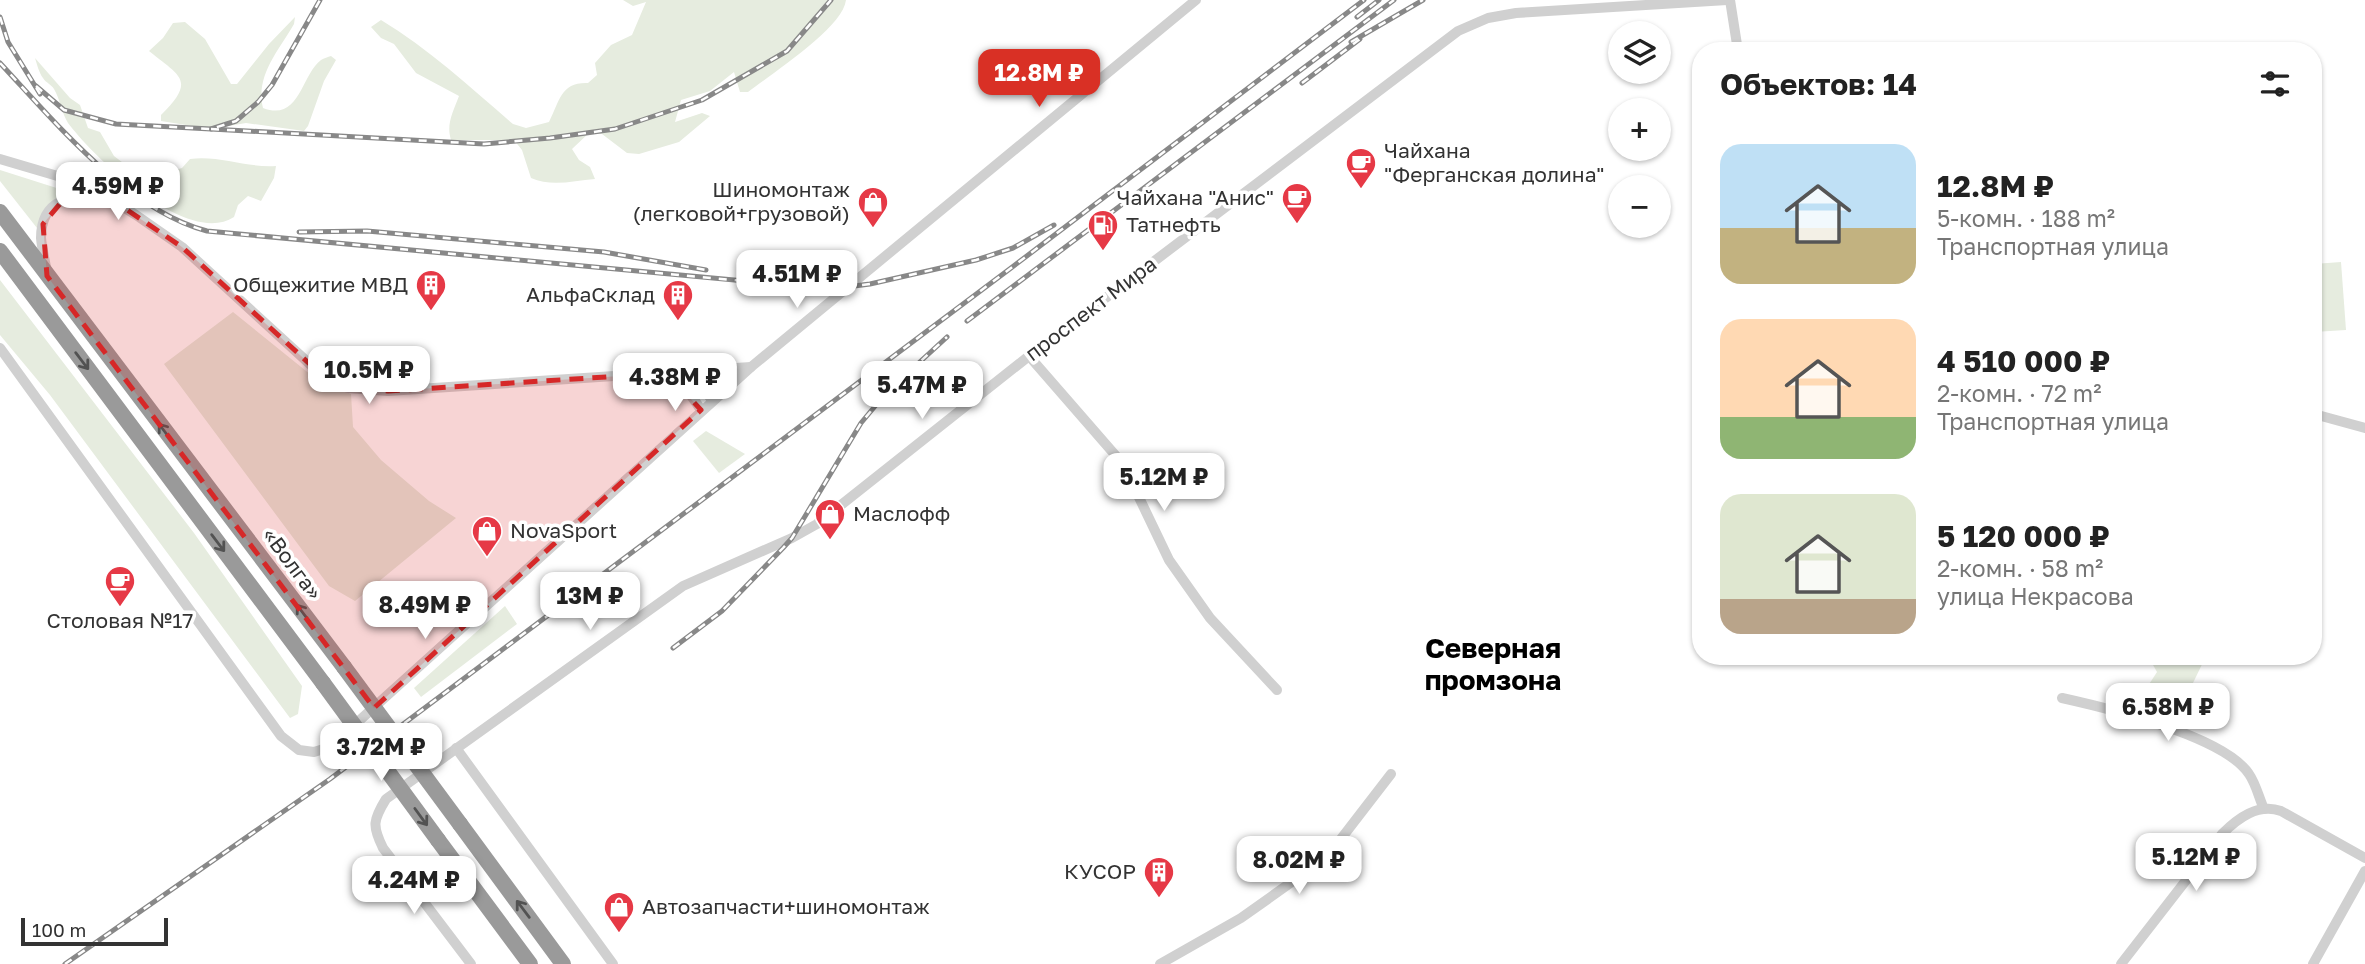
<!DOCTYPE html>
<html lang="ru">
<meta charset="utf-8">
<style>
:root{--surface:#fff;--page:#f6f6f6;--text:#222;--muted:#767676;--accent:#d93025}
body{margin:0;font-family:"Golos Text",sans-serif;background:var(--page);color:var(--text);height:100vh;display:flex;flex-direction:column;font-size:26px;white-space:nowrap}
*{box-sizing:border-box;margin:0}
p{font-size:23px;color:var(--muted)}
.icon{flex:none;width:38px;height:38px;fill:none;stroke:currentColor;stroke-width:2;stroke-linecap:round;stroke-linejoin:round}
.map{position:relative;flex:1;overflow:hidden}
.drawer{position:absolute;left:1692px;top:42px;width:630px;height:623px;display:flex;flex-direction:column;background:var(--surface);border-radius:28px;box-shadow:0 2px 5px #0004}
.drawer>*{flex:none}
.buttons{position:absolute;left:1608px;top:21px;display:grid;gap:14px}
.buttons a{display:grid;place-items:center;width:63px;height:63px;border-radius:50%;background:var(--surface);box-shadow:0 2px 5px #0004;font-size:35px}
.scale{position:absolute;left:21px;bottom:18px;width:147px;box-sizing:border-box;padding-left:7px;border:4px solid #333;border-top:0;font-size:19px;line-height:24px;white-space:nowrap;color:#333;-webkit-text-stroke:5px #fff;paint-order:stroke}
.price{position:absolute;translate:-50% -60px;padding:0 16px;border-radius:14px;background:#fff;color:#222;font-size:23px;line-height:46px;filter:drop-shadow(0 2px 4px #0008)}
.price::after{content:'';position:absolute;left:50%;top:42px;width:21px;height:16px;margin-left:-10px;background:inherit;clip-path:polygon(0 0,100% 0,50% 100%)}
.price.current{background:var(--accent);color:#fff}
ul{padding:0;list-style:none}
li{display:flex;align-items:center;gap:21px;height:175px;padding:0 28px}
li span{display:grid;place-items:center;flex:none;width:196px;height:140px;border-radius:21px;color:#555}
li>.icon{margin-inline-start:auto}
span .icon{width:84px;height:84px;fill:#fffc;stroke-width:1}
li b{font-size:30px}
h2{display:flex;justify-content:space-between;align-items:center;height:84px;padding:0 28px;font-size:30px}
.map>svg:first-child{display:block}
.green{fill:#e6ecdf}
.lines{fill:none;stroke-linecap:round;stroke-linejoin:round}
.minor{stroke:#d0d0d0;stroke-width:10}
.highway{stroke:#9a9a9a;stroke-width:16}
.rail-casing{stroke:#888;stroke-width:5}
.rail{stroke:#fff;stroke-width:2.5;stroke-dasharray:8;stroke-linecap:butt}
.highway-bridge{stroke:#9a9a9a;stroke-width:16}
.oneway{stroke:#525252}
.marked{fill:#d62828;fill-opacity:0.2;stroke:#d62828;stroke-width:5;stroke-dasharray:14 9;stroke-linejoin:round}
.labels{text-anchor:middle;stroke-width:7;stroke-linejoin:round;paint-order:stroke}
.poi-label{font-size:21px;fill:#333;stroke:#fff;text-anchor:start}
.street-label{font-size:21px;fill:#333;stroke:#fff}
.district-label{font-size:28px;font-weight:bold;fill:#000;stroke:#fff}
</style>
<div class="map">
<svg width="2365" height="964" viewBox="0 0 2365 964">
<rect width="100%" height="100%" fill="#fff"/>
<g class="green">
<path d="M623,0H846C843,28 771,74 748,92H740L734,72L710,91L681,100L675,122L702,113L710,116L679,142L639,154L627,153L602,134L590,132L572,149L579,160L590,167L595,179C573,181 551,187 531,178L522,150L514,140H451C446,124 453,112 459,96L416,73L394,44L381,38L371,27L381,20C429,49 471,88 513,124L526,128L549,122C560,100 561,82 588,83L597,75L595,63L611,45L632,35L646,2L633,6Z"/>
<path d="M295,17L294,24C279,50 255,76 263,108C300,122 301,75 321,60C324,58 328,57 331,56L336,60L324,81L308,126L304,131L246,123L211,129L161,121V115C196,80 181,77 149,51L163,38L173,23L185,22L205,39L231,84H237L269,44Z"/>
<path d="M35,58L70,98L80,105L88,128L100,132L114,156L135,172L146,178L182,168L190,159C219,155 247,168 276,166L274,178L261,201L248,196L238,205L234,217C188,247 95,159 68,123C62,114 60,99 54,89C51,84 46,83 43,78C39,73 37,64 35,58Z"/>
<path d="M0,170L66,191L44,210L37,228L0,181Z"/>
<path d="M2341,262L2346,330L2314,332V264Z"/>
<path d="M0,280L194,533L302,686L298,714L290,718L50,395L0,335Z"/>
<path d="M233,312L316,379L351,394L353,427L381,460L429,501L456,518L355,601L329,586L164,364Z"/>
<path d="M706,431L745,454L719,473L693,441Z"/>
<path d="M505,606L517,624L421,697L414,688Z"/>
<path d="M2148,656H2206L2193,683L2185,723L2135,706L2157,672Z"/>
</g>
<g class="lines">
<g class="minor">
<path d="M1730,0L1738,51"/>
<path d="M0,159L88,185L136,215L182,247L324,377L348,388L388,391L751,367"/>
<path d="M47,272C45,261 42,249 41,238C41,199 73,192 105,198"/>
<path d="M0,348L281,736L299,750L314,752L330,747L751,367L1196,0"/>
<path d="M1029,356L1123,464L1169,560L1210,618L1277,690"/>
<path d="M667,373C682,382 692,396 701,410"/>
<path d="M687,373L701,383L712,401"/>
<path d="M2314,414L2365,428"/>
<path d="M2062,698C2107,708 2224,736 2249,774C2256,784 2259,798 2264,809"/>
<path d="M456,748L613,964"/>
<path d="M471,964L383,848C372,826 373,820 386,799L683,586L792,538L817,524L1029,356L1458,31L1488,18L1516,13L1727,0"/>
<path d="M1160,964L1241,918L1327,857L1391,774"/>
<path d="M2121,964L2222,834C2238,818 2258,803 2281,811L2365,858"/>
<path d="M2313,964L2365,871"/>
</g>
<g class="highway">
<path d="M0,212L344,667"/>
<path d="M0,251L323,683"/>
<path d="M460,824L563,964"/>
<path d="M438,840L530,964"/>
</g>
<g class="rail-casing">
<g id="rail">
<path d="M0,17L8,42L40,94"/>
<path d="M1357,17L1379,0"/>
<path d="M1351,42L1423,0"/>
<path d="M0,63C55,122 127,210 207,231L830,289L870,284L976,260L1013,248L1054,225"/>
<path d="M1302,83L1360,39"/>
<path d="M36,86L64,110L116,124L211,129L236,121L258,102L272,85L320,0"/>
<path d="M211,129L484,144L550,138L615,129L702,100L787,51L831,0"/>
<path d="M299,232L367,231L604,252L706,270"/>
<path d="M967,321L1394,0"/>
<path d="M673,648L722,611L783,548L792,538L861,423L886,393L947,337"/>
<path d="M65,964L330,779L1011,268L1364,0"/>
</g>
</g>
<use href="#rail" class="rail"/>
<g class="highway-bridge">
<path d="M344,667L460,824"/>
<path d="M323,683L438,840"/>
</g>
</g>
<defs><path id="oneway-shaft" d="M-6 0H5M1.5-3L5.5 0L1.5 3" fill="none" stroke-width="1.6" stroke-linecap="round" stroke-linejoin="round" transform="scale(1.75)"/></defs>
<g class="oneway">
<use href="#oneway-shaft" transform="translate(82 361) rotate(53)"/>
<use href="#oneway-shaft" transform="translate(165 432) rotate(-127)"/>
<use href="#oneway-shaft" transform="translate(218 543) rotate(53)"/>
<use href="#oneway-shaft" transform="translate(303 613) rotate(-127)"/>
<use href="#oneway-shaft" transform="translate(421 817) rotate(54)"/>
<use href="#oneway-shaft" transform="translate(523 909) rotate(-127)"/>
</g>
<path class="marked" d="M86,194L111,199L182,247L324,377L348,388L388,391L667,373L701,410L374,708L47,276L43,224L64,199Z"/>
<defs>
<g id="cafe-pin" transform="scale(1.575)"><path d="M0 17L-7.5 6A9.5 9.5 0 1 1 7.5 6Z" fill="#e63946" stroke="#fff"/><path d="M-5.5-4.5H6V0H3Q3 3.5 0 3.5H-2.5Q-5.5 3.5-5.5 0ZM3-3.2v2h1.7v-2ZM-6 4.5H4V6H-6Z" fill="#fff"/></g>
<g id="shop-pin" transform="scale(1.575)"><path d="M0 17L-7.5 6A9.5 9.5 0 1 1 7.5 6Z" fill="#e63946" stroke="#fff"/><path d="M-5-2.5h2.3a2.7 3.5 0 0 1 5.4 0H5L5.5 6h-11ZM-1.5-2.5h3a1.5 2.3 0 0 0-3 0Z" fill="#fff"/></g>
<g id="fuel-pin" transform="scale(1.575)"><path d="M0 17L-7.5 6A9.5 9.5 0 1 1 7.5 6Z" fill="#e63946" stroke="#fff"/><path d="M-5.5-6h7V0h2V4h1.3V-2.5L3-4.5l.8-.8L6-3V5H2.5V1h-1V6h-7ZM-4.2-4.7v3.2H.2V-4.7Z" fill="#fff"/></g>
<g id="building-pin" transform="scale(1.575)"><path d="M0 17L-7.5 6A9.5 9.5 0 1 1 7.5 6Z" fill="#e63946" stroke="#fff"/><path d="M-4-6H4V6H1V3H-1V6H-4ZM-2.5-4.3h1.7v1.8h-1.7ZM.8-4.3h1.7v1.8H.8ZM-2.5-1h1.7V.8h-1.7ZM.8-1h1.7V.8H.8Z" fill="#fff"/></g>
</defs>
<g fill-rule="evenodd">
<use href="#cafe-pin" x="1361" y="163"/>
<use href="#cafe-pin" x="1297" y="198"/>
<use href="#shop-pin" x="873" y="202"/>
<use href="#fuel-pin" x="1103" y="225"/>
<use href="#building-pin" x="431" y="285"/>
<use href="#building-pin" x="678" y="295"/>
<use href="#shop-pin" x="830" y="514"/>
<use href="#shop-pin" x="487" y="531"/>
<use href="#cafe-pin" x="120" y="581"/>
<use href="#building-pin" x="1159" y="872"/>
<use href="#shop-pin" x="619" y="907"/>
</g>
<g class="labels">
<g class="poi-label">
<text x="1384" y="158">Чайхана<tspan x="1384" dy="24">"Ферганская долина"</tspan></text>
<text x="850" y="197" text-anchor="end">Шиномонтаж<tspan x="850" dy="24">(легковой+грузовой)</tspan></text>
<text x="1274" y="205" text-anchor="end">Чайхана "Анис"</text>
<text x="1126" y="232">Татнефть</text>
<text x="408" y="292" text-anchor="end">Общежитие МВД</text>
<text x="655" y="302" text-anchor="end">АльфаСклад</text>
<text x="853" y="521">Маслофф</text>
<text x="510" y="538">NovaSport</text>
<text x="120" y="628" text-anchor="middle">Столовая №17</text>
<text x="1136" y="879" text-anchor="end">КУСОР</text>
<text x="642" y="914">Автозапчасти+шиномонтаж</text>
</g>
<g class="street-label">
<text transform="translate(1091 309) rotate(-37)" y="7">проспект Мира</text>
<text transform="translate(292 564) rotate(53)" y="7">«Волга»</text>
</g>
<g class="district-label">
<text x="1493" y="658">Северная<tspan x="1493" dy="32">промзона</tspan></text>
</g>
</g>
</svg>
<div class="buttons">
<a><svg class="icon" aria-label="layers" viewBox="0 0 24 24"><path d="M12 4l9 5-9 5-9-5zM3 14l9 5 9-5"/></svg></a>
<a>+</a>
<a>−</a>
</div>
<div class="scale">100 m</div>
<b class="price current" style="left:1039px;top:109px">12.8M ₽</b>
<b class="price" style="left:118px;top:222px">4.59M ₽</b>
<b class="price" style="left:797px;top:310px">4.51M ₽</b>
<b class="price" style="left:369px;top:406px">10.5M ₽</b>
<b class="price" style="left:675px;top:413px">4.38M ₽</b>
<b class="price" style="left:922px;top:421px">5.47M ₽</b>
<b class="price" style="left:1164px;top:513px">5.12M ₽</b>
<b class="price" style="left:590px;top:632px">13M ₽</b>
<b class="price" style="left:425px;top:641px">8.49M ₽</b>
<b class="price" style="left:2168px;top:743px">6.58M ₽</b>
<b class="price" style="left:381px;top:783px">3.72M ₽</b>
<b class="price" style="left:2196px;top:893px">5.12M ₽</b>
<b class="price" style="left:1299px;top:896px">8.02M ₽</b>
<b class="price" style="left:414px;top:916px">4.24M ₽</b>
<section class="drawer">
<h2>Объектов: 14<svg class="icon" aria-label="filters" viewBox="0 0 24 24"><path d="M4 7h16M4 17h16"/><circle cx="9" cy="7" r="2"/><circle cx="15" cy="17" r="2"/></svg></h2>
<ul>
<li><span style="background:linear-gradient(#bfe0f5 60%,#c2b280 0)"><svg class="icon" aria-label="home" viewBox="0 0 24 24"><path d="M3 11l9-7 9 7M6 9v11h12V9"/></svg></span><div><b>12.8M ₽</b><p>5-комн. · 188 m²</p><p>Транспортная улица</p></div></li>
<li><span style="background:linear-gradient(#ffd9b3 70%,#8fb573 0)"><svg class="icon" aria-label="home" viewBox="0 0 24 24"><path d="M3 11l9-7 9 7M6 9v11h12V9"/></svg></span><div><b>4 510 000 ₽</b><p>2-комн. · 72 m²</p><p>Транспортная улица</p></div></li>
<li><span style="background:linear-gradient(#dfe7d0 75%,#b9a48a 0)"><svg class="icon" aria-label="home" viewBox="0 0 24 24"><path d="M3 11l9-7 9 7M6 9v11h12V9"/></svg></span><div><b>5 120 000 ₽</b><p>2-комн. · 58 m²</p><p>улица Некрасова</p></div></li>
</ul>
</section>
</div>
